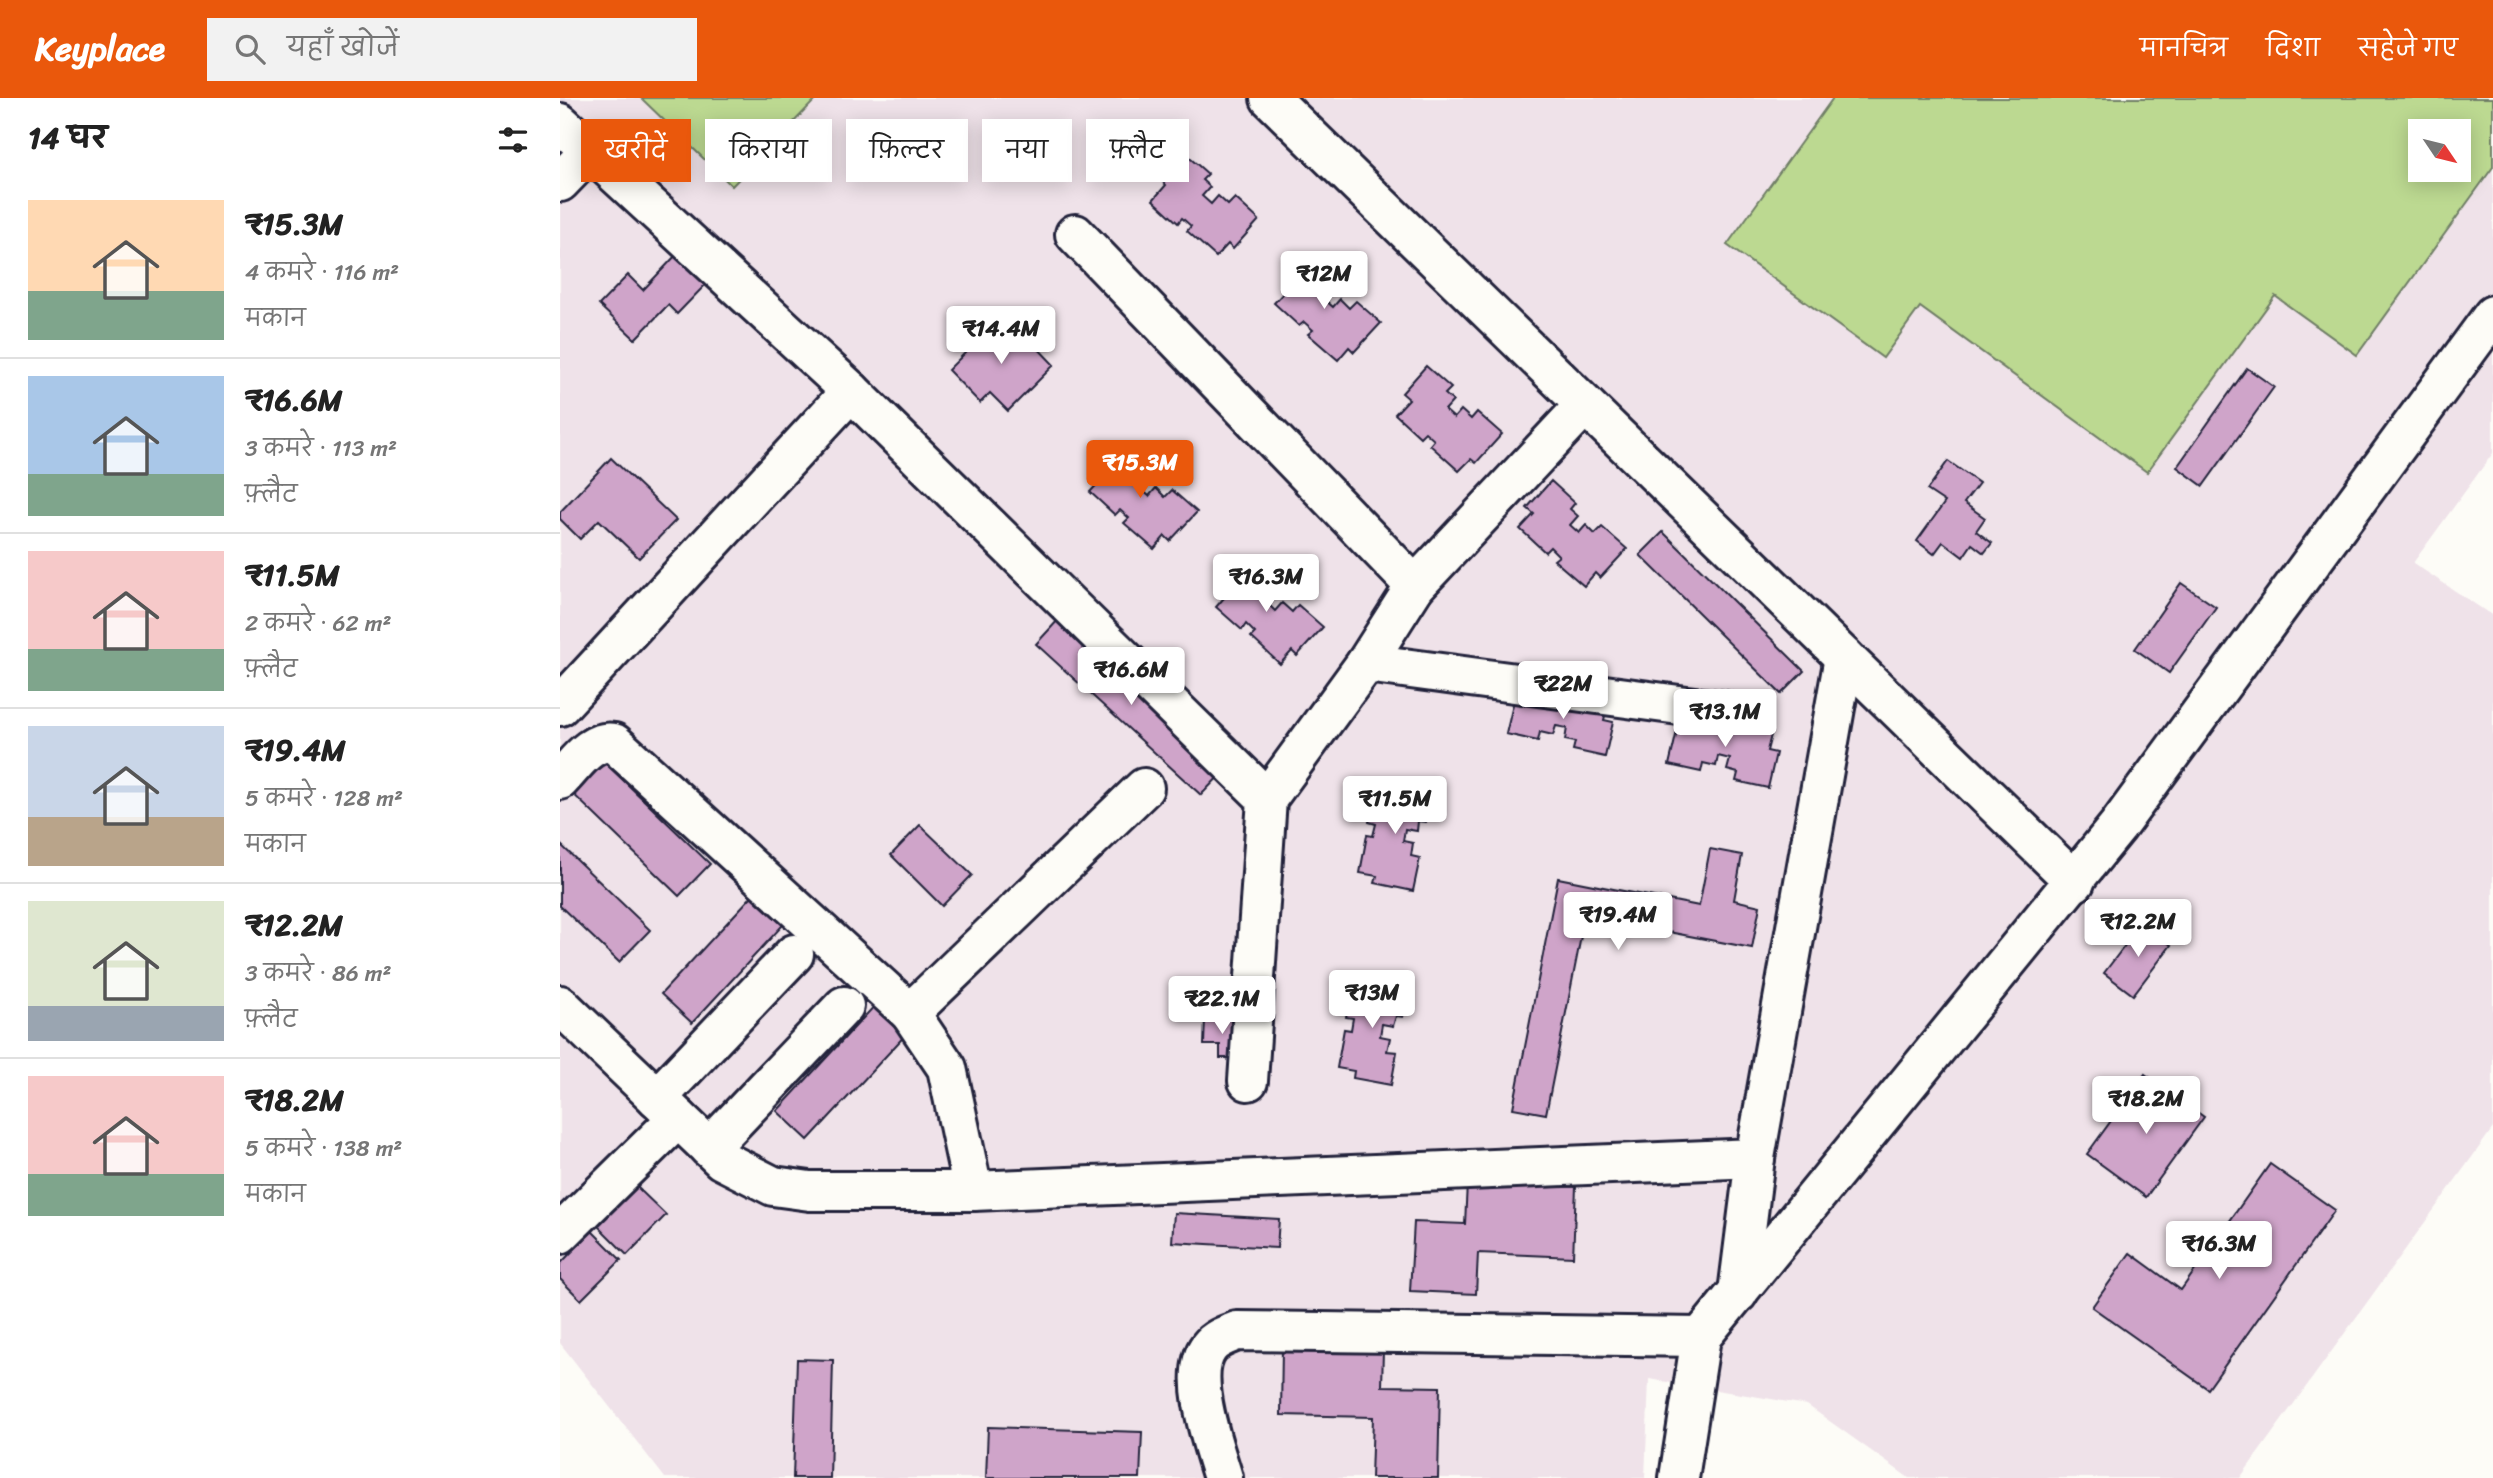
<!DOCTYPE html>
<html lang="hi">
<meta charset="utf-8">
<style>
:root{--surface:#fff;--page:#f2f2f2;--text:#222;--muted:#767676;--line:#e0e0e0;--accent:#ea580c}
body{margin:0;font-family:Sriracha,"Playpen Sans Deva",sans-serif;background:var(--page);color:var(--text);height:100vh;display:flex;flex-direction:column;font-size:26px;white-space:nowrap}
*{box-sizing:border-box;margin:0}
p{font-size:23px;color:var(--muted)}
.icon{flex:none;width:38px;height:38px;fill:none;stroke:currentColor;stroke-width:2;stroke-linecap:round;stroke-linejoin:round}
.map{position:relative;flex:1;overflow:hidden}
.side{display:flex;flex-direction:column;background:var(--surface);width:560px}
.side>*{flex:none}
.banner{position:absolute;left:21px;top:21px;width:665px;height:63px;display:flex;gap:14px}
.needle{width:46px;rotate:125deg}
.buttons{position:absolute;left:1848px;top:21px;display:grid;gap:14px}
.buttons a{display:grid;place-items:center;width:63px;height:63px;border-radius:0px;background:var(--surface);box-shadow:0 4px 18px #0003;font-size:35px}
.price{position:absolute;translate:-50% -60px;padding:0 16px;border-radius:7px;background:#fff;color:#222;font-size:23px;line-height:46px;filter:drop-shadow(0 2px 4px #0008)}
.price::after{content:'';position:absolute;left:50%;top:42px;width:21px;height:16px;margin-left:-10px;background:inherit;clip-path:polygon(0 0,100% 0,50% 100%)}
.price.selected{background:var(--accent);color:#fff}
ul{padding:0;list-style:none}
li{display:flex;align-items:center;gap:21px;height:175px;padding:0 28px}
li+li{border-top:2px solid var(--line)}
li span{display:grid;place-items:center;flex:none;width:196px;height:140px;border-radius:0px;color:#555}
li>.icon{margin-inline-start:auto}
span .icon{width:84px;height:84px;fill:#fffc;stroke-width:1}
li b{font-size:30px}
h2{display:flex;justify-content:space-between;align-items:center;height:84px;padding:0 28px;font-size:30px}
.tag{padding:0 24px;border-radius:0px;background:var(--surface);box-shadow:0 4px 18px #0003;font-size:24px;line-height:63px}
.tag.selected{background:var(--accent);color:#fff}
header{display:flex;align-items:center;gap:42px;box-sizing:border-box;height:98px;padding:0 35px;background:var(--accent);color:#fff}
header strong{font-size:33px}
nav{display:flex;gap:38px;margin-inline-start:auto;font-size:24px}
.search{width:490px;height:63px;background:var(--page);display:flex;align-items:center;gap:18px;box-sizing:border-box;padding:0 24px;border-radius:0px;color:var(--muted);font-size:26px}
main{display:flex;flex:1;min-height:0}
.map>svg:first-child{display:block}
.built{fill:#efe2e9;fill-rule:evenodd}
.green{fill:#bcd991;stroke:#6f7e66;stroke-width:2;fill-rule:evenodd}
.building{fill:#cfa4c9;stroke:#22223b;stroke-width:2}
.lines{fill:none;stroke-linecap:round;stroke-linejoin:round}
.minor-casing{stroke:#22223b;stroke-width:44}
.minor{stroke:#fdfcf7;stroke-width:38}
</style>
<header>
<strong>Keyplace</strong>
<div class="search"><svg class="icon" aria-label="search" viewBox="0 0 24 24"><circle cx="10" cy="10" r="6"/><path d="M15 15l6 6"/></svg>यहाँ खोजें</div>
<nav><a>मानचित्र</a><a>दिशा</a><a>सहेजे गए</a></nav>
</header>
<main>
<section class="side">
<h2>14 घर<svg class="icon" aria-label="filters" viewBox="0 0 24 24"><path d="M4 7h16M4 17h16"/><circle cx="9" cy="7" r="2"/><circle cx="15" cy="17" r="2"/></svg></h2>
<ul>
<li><span style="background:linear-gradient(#ffd9b3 65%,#7fa58c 0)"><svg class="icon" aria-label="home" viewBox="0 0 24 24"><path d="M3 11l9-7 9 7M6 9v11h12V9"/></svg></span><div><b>₹15.3M</b><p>4 कमरे · 116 m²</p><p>मकान</p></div></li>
<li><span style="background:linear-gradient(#a9c7e8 70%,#7fa58c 0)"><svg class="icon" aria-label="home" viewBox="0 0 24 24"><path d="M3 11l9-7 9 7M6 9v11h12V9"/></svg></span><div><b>₹16.6M</b><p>3 कमरे · 113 m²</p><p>फ़्लैट</p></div></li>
<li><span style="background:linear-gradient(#f6c9c9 70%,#7fa58c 0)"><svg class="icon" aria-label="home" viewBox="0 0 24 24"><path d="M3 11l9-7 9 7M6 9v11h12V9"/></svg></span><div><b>₹11.5M</b><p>2 कमरे · 62 m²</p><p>फ़्लैट</p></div></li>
<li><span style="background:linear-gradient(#c9d6e8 65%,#b9a48a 0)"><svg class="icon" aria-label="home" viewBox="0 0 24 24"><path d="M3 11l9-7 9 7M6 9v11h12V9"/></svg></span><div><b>₹19.4M</b><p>5 कमरे · 128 m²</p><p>मकान</p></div></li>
<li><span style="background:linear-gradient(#dfe7d0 75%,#9aa5b1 0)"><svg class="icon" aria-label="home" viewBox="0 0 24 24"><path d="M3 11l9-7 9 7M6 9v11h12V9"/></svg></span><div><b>₹12.2M</b><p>3 कमरे · 86 m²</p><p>फ़्लैट</p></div></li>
<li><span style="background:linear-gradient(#f6c9c9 70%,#7fa58c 0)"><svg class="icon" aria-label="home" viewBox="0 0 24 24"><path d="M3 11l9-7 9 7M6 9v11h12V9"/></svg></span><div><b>₹18.2M</b><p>5 कमरे · 138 m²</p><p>मकान</p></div></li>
</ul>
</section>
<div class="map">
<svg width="1933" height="1380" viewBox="0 0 1933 1380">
<rect width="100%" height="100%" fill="#fdfcf7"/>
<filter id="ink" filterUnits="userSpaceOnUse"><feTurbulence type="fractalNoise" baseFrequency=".0143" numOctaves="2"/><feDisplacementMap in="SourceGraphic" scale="14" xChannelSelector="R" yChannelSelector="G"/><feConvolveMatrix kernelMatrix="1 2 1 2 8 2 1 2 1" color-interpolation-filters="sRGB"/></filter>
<g filter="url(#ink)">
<path class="built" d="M0,0H1933V355L1853,465L1933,518V1030L1680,1380H1349L1247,1307L1089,1281L1085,1380H105L0,1245ZM1860,33H1899V72H1860Z"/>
<g class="green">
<path d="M81,0H257L172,88Z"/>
<path d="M1273,0H1933V69L1797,257L1715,198L1587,374L1360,209L1323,260L1167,147ZM1899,33V72H1860V33Z"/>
</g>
<g class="building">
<path d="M623,54L648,76L642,82L650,89L642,98L651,106L658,98L668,107L675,100L699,122L673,151L668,146L656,159L627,133L631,128L622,120L618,125L593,102L606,87L599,80Z"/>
<path d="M118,155L148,184L117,216L108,207L75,241L39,207L68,177L83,192Z"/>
<path d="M745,157L769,179L764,185L772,192L764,201L773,209L780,201L789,210L796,203L821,225L794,254L789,249L778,262L748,236L753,232L744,224L739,228L714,205L728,190L721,184Z"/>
<path d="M438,222L448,232L455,226L494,267L448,313L430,295L420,305L388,272Z"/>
<path d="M866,268L891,290L885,296L893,303L885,312L894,320L901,312L911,321L917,314L942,336L916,365L911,361L899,373L870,347L874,342L865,334L860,339L835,316L849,301L842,295Z"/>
<path d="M1687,270L1714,289L1643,388L1617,369Z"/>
<path d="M561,346L585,368L580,374L588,381L580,390L589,398L596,390L605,399L612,392L637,414L610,443L605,438L594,451L564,425L569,420L560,412L555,417L530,394L544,379L537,373Z"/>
<path d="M51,360L116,422L79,460L39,422L20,441L0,421V414Z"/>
<path d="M1388,363L1419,385L1404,405L1425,420L1416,433L1432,445L1424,455L1412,446L1403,459L1383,444L1374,456L1357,443L1385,404L1367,392Z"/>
<path d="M991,383L1015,405L1010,411L1018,418L1010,427L1019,435L1026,427L1035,436L1042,429L1067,451L1040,480L1035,475L1024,488L994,462L999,458L990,449L985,454L960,431L974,416L967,410Z"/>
<path d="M1103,434L1244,573L1221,596L1080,457Z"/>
<path d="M688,460L712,483L706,488L714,496L706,504L715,513L722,505L732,514L738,507L763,529L737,558L732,553L720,566L691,539L695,535L686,526L682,532L656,509L670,493L663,487Z"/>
<path d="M1621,485L1656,509L1609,575L1575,551Z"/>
<path d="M499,521L665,672L641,697L476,546Z"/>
<path d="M955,598L1049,602L1044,622L1053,624L1045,659L1013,652L1015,644L1005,642L1007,630L996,628L993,637L980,634L978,643L946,636Z"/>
<path d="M1128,614L1177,632L1179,625L1212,633L1207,653L1216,655L1208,690L1176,683L1178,675L1167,672L1170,661L1158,658L1156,668L1143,665L1141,674L1109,667L1118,629L1124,630Z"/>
<path d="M37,657L150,766L119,798L6,689Z"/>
<path d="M837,685L873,692L866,724L858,723L857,733L845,731L843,743L853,745L851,758L860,760L853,793L815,785L817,778L800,775L807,737L813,738L816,726L809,724L816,691L835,695Z"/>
<path d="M360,727L412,777L382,808L331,757Z"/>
<path d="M0,746L90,832L59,864L0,808Z"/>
<path d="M1150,751L1182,757L1174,802L1200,808L1192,850L1025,818L986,1016L953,1010L998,780L1139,808Z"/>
<path d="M203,786L234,815L132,925L101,896Z"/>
<path d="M1582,825L1611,847L1573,897L1544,875Z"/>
<path d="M814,880L850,887L843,919L836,918L833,928L822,926L820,938L830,940L827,953L837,954L831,987L793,980L794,973L777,970L784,931L791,932L793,920L786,919L792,886L813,889Z"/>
<path d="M319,903L350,932L248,1042L217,1013Z"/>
<path d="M645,920L677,921L676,960H660V947H644Z"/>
<path d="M1585,976L1644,1019L1586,1099L1527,1056Z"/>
<path d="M1710,1066L1775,1112L1648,1291L1532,1209L1570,1155L1621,1192Z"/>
<path d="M907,1085L1016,1089L1013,1159L918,1155L916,1196L850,1193L854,1124L905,1126Z"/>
<path d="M77,1089L106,1117L67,1157L38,1128Z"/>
<path d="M614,1115L719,1121L717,1150L612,1144Z"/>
<path d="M32,1133L61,1162L21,1202L0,1181V1166Z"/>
<path d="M722,1249L823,1252L822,1288L880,1289L878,1380H811L813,1319L721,1317Z"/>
<path d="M237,1261L273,1262L270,1380H233Z"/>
<path d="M428,1329L582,1334L580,1380H426Z"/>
</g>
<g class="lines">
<g class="minor-casing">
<g id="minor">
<path d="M710,0L1515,784"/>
<path d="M0,25L291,293L707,701"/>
<path d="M0,84L29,54"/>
<path d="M515,136L855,488"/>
<path d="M806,565L1164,613"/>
<path d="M0,608L291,293"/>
<path d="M0,682C16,666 30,641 54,645L350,915L387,970L413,1093"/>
<path d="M0,907L162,1062L213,1088L250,1093H413L1195,1060"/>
<path d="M350,915L584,690"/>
<path d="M688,983L707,701L806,565L855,488L1025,307"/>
<path d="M97,1000L234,856"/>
<path d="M149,1050L284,908"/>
<path d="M0,1136L118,1020"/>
<path d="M1178,1195L1195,1060L1284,559"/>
<path d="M663,1380C654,1349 627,1277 649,1249C656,1240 667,1237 677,1233L1141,1239"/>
<path d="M1119,1380L1141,1239L1558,728L1933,217"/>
</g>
</g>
<use href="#minor" class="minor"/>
</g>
</g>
</svg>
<div class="buttons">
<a><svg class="needle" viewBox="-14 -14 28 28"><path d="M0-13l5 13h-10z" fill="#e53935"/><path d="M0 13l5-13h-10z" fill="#767676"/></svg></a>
</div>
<b class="price" style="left:764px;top:213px">₹12M</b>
<b class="price" style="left:441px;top:268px">₹14.4M</b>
<b class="price selected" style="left:580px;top:402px">₹15.3M</b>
<b class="price" style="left:706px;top:516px">₹16.3M</b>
<b class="price" style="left:571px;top:609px">₹16.6M</b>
<b class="price" style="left:1003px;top:623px">₹22M</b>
<b class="price" style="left:1165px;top:651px">₹13.1M</b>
<b class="price" style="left:835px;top:738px">₹11.5M</b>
<b class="price" style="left:1058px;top:854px">₹19.4M</b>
<b class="price" style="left:1578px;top:861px">₹12.2M</b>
<b class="price" style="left:812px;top:932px">₹13M</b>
<b class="price" style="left:662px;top:938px">₹22.1M</b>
<b class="price" style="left:1586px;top:1038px">₹18.2M</b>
<b class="price" style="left:1659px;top:1183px">₹16.3M</b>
<div class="banner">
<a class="tag selected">खरीदें</a>
<a class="tag">किराया</a>
<a class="tag">फ़िल्टर</a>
<a class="tag">नया</a>
<a class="tag">फ़्लैट</a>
</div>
</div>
</main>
